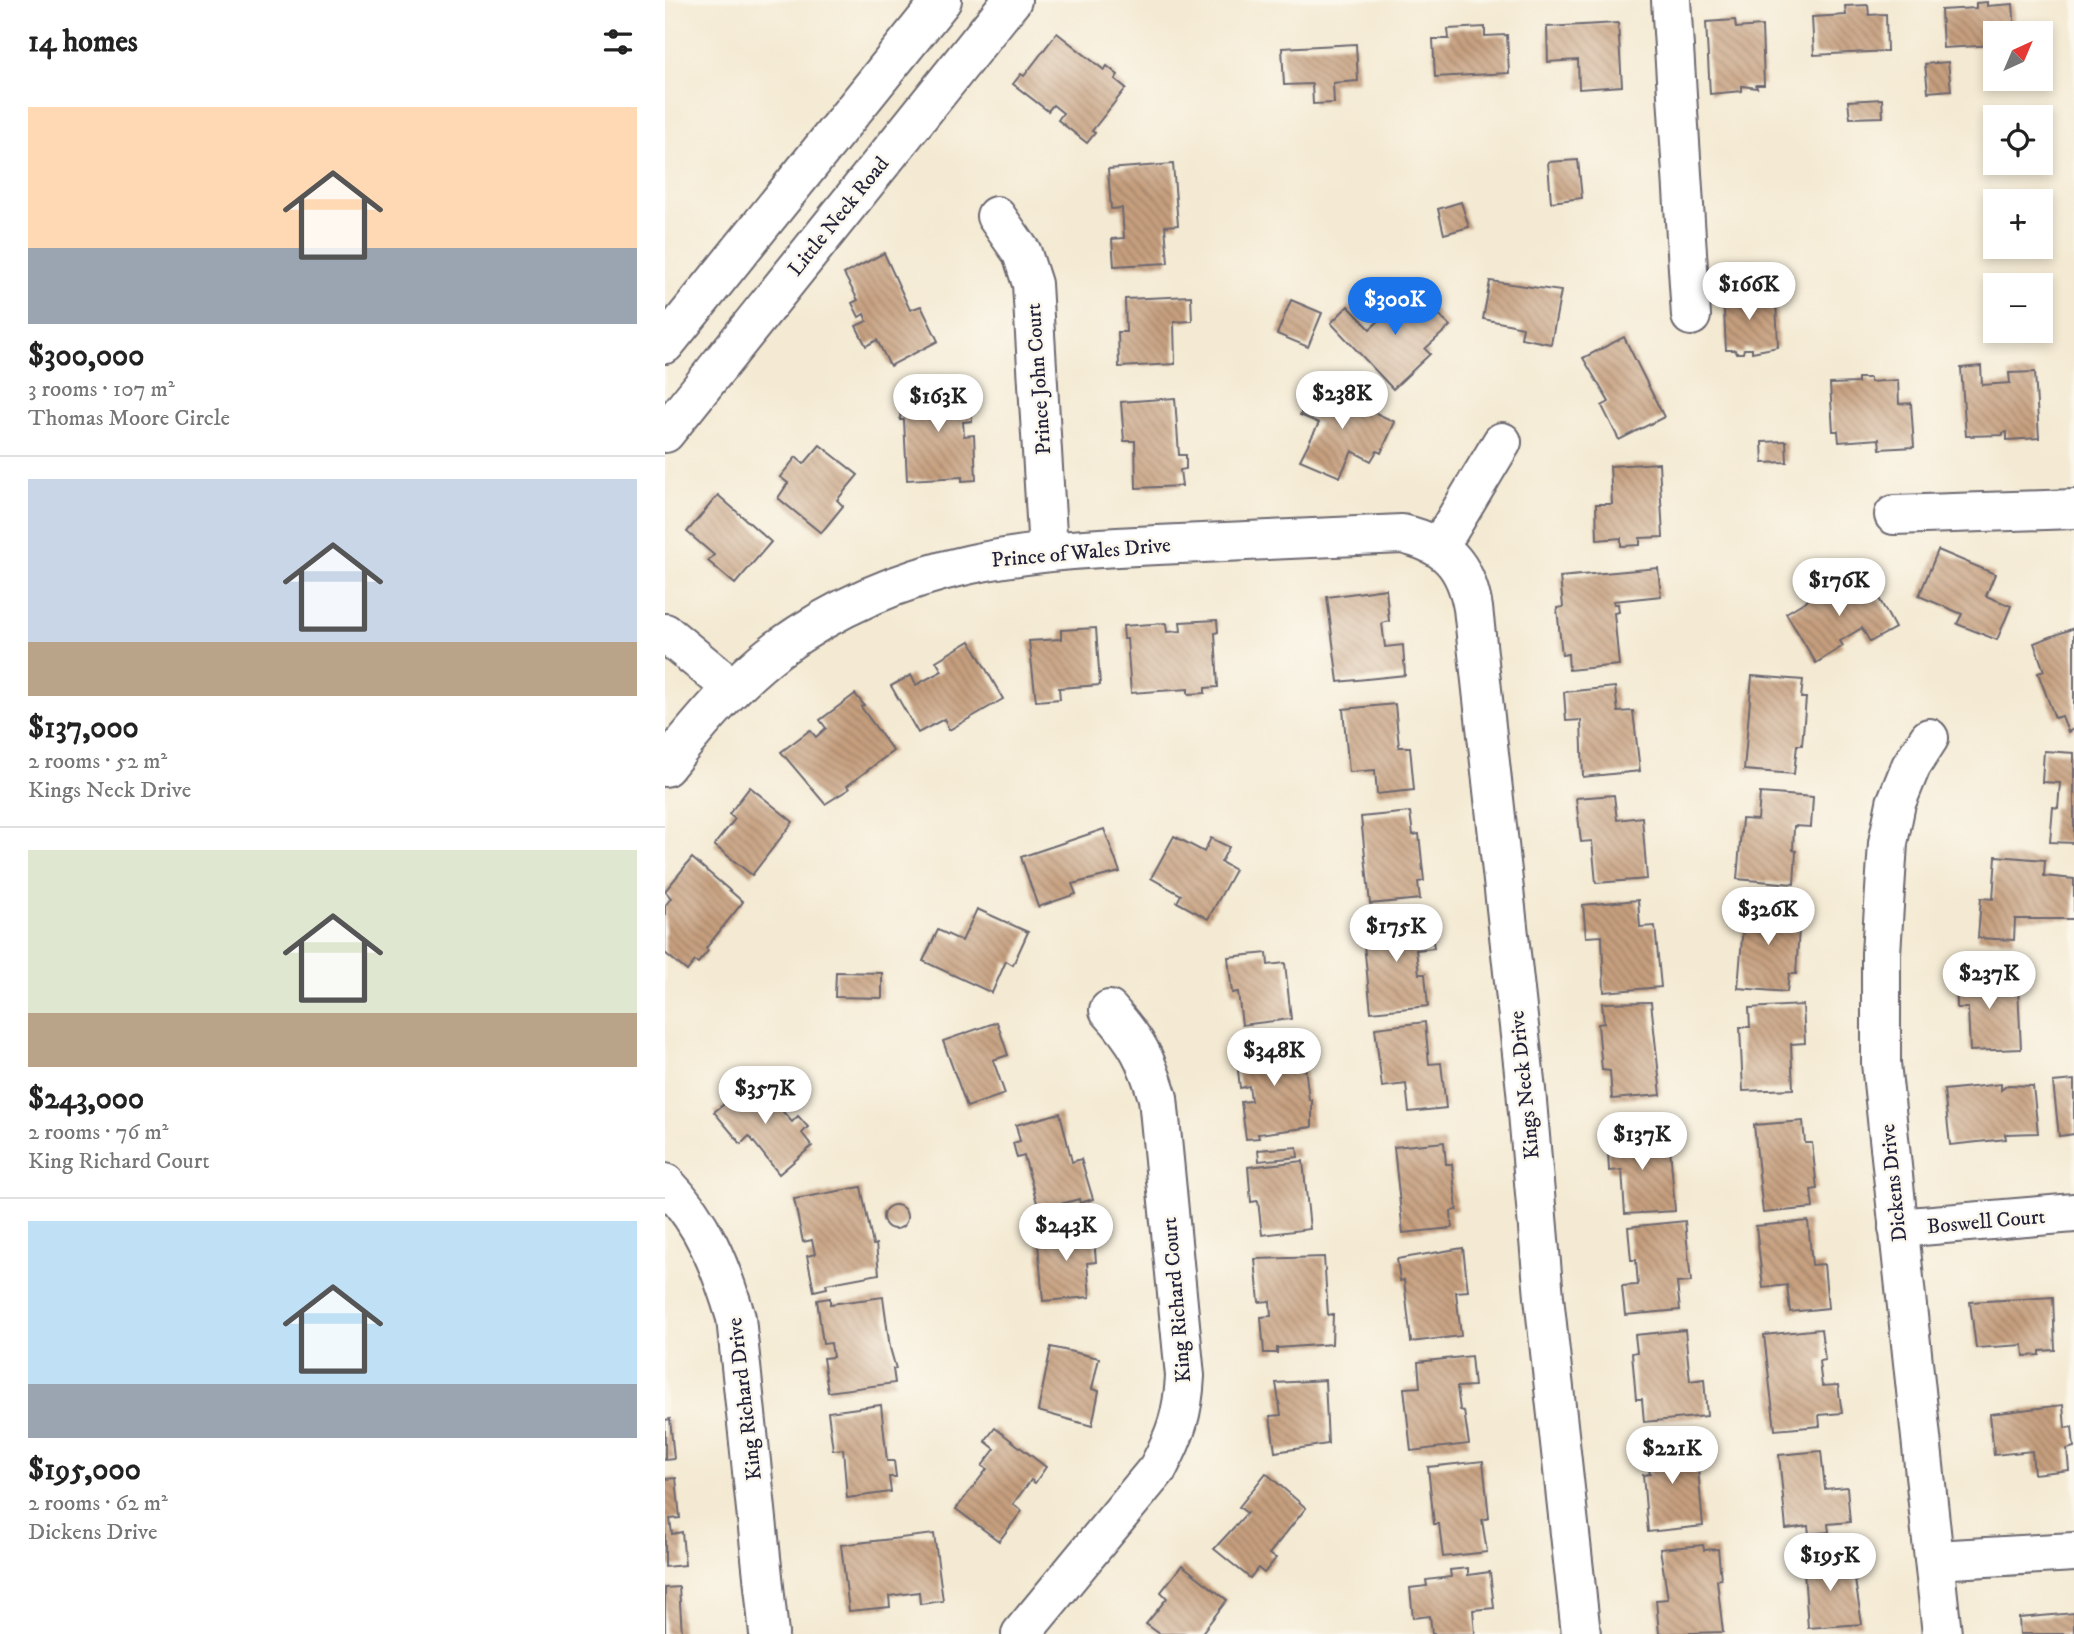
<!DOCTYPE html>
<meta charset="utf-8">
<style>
:root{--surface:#fff;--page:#f2f2f2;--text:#222;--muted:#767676;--line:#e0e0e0;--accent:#1a73e8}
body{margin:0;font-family:"IM FELL DW Pica",serif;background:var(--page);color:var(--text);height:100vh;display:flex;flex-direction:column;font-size:26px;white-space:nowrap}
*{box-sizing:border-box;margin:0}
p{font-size:23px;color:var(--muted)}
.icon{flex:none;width:38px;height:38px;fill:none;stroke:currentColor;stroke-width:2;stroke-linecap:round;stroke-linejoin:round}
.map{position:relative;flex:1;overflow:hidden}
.panel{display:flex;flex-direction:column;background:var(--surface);width:665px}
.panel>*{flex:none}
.needle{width:46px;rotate:44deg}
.fabs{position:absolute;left:1318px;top:21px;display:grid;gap:14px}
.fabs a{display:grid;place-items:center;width:70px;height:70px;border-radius:0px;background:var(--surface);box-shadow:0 4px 10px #0003;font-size:35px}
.price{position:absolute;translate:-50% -60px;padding:0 16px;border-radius:24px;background:#fff;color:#222;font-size:23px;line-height:46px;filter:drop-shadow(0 2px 4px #0008)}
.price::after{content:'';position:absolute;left:50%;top:42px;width:21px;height:16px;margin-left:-10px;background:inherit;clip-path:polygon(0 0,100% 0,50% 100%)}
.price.current{background:var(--accent);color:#fff}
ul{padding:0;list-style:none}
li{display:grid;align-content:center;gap:14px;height:371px;padding:0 28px}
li+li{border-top:2px solid var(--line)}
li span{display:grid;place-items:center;height:217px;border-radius:0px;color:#555}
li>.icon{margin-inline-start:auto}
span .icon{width:126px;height:126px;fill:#fffc;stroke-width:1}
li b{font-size:30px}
h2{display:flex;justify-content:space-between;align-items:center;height:84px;padding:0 28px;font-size:30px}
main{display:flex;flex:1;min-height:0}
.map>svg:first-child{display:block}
.building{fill:url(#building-back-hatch)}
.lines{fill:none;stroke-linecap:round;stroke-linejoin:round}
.minor-casing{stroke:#6c6870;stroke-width:42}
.minor{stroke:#fff;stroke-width:38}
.labels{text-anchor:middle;stroke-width:5;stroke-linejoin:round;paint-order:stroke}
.street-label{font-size:21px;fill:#22223b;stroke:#fbf7ec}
</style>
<main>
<section class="panel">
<h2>14 homes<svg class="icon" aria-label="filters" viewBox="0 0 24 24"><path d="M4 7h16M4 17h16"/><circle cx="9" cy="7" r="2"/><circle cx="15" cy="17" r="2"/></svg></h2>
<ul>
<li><span style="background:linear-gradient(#ffd9b3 65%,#9aa5b1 0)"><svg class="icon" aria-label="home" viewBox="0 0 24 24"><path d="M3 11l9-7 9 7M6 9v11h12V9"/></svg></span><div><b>$300,000</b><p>3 rooms · 107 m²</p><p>Thomas Moore Circle</p></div></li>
<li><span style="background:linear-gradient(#c9d6e8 75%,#b9a48a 0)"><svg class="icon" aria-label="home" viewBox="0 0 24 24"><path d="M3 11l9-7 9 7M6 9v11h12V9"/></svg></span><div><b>$137,000</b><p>2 rooms · 52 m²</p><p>Kings Neck Drive</p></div></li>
<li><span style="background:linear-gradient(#dfe7d0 75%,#b9a48a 0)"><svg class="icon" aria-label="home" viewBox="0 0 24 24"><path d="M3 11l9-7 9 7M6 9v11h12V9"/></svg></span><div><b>$243,000</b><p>2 rooms · 76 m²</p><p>King Richard Court</p></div></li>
<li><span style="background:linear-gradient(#bfe0f5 75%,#9aa5b1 0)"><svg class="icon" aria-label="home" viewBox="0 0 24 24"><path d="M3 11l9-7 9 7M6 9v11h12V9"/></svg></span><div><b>$195,000</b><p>2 rooms · 62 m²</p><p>Dickens Drive</p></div></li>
</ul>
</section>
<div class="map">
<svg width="1409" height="1634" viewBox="0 0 1409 1634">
<defs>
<pattern id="building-back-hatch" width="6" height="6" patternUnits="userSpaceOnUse" patternTransform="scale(1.75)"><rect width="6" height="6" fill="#c69f7e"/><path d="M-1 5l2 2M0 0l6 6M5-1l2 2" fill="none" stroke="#a08168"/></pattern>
</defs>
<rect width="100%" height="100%" fill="#fbf7ec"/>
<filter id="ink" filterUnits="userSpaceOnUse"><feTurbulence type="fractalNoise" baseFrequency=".0143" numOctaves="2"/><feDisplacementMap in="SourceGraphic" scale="14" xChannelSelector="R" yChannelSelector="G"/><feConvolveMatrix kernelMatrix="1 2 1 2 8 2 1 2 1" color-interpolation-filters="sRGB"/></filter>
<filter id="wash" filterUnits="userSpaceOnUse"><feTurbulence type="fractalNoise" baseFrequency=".00686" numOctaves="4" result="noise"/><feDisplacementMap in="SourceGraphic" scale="28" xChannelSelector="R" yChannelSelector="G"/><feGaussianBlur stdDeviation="1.57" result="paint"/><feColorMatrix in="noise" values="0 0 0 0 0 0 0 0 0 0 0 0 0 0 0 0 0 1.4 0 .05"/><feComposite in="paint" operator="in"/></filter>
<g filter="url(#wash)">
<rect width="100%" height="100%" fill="#f4ead3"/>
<g id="blocks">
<g class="building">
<path d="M1322,2V6L1348,4L1350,33H1330V45L1278,48L1276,10L1311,8V3Z"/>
<path d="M1203,5L1204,15L1221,14L1222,51L1149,55L1147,17L1181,15L1180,6Z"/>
<path d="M1070,20L1071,28L1097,26L1099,85H1091L1092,88L1077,86V91L1045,94L1041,22Z"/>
<path d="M953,23L957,86L914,89L913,60L883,62L882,27Z"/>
<path d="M820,27V36L842,35L844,73L770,77L768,39H784L783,29Z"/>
<path d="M392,33L439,70L442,66L453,75L450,79L461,88L427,131L430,133L422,143L393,120L398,113L388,105L383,111L348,84L356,74L359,76Z"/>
<path d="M691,44L693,81L668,83L669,103L648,104L647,84L619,85L617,48Z"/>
<path d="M1283,62L1286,90L1263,92L1260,64Z"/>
<path d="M1217,99L1218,117L1185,118L1183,101Z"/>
<path d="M913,160L917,198L886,202L883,162Z"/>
<path d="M508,164L513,225L500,226L503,263L449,266L447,239L459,238L457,208L446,209L443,169Z"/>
<path d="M796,202L804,227L779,234L773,209Z"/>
<path d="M219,253L245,310L256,306L273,341L225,366L212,340L201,346L191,326L202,321L199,314L194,317L187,303L193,300L179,274Z"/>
<path d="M825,281L896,291L886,344L856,338L858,327L818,319Z"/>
<path d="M749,288L785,326L760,349L765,354L728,389L666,323L683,306L705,329Z"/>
<path d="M1087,290L1088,301L1111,300L1113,347L1087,352V349H1079L1078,353H1071L1070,350H1061L1058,292Z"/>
<path d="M526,296L527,321L509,322L510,364L454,367L453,332H461L460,299Z"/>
<path d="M626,300L657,313L643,347L612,334Z"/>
<path d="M959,337L999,417L954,440L937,406L944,402L918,358Z"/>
<path d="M1316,366L1317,385L1345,383L1344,373L1370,372L1374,438L1342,440V432L1338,433V435L1301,436L1296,368Z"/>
<path d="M1193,378H1205V382L1233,380L1234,404L1246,403L1249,447L1215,449L1214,439L1174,442L1173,431H1168L1165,384L1193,383Z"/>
<path d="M649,384L730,422L716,453L712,451L706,461L687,451L675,477L635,460L654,423L635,415Z"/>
<path d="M305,385L307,421L298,422L299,436L309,435L311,480L297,481V477L242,480L239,420H235L237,392L292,389V386Z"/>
<path d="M510,398L514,455H521V469L515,470L517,486L471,488L470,441H459L456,402Z"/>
<path d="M1121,441L1122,462L1098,463L1097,442Z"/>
<path d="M155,445L193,475L172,500L178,506L156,533L113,498L123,483L115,477L131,457L139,464Z"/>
<path d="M994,463L998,537L975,538V545L956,546V538L932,540L931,504H947L945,466Z"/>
<path d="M53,495L106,542L70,584L43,561L49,555L22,532Z"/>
<path d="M1273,550L1330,574L1321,596L1346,606L1332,640L1292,624L1297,614L1254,596Z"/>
<path d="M993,568L996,596L948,601L949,604H953L954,612L949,613L954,665L904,670L903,654L897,655L892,608L898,607L895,577Z"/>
<path d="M1204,580L1230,628L1205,642L1197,628L1175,641L1178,646L1151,663L1121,613L1174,581L1182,594Z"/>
<path d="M721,589L724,621L717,623L720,647L738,645L740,675L673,682L662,597Z"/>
<path d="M552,620L553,632L550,633L553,687L540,688V693L523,694V689L466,693L462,639H459L458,626L501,623L502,632L516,631L515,622Z"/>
<path d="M431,628L435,685L394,688L395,699L371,701L364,641L396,639V630Z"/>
<path d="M1409,628V729L1403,732L1397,716L1390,718L1373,673L1379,671L1369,643Z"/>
<path d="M305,641L338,699L284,730L279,719L253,733L226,686L246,675L251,685L277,671L271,661Z"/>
<path d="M1087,676L1138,680L1136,698H1141L1137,745H1132L1129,774L1079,770Z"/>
<path d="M950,687L953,712L968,711L975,771L918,777L916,720L901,721L899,692Z"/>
<path d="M190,694L199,705L196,707L228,751L182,786L184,789L160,804L116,752L145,730L151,737L161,728L155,720Z"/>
<path d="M730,704L734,747H745L749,790L712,794L710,770L684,772L678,709Z"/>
<path d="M1379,751L1409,753V843L1385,842L1388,807L1393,808L1395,783L1377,782Z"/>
<path d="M85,787L128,822L87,875L49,845L70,819L64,814Z"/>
<path d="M1095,793L1148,797L1146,827L1129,826L1128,850L1131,851L1129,884L1072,879L1077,819L1093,820Z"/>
<path d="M949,795L952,820L977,817L982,879L931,883L927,841L916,842L911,798Z"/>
<path d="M745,812L748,835L754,834L759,881L753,882L755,899L705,904L696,817Z"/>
<path d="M439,829L455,872L407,884L411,894L373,907L356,857Z"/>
<path d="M509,836L539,852L546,838L564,847L556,862L570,870L543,919L512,902L516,895L486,878Z"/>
<path d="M1331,856L1380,860L1379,876L1409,879V919H1350L1349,940L1313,938L1316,898L1328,899Z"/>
<path d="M27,858L78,902L41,948L43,951L33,963L30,961L22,971L0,953V906L6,898L0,891Z"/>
<path d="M973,900L975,927L990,926L996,987L939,992L937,936L921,937L918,905Z"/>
<path d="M1080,901L1130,905L1128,928H1134L1131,974H1124L1122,992L1073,988Z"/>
<path d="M312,909L363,932L348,965L341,961L327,993L258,961L273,930L297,941Z"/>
<path d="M765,918L769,948L751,950L754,974H760L763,1006L706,1012L697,925Z"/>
<path d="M602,953L603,965L620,963L626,1019L577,1025L573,992L567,993L563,957Z"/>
<path d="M1326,969L1327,989L1353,988L1356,1049L1305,1051L1303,1008H1292L1291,970Z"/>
<path d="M171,972L217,973V998L170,997Z"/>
<path d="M986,1002L996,1095L947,1099L945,1071L937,1070L933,1024L939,1023L937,1003Z"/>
<path d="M1138,1005L1140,1043L1126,1044L1128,1089L1078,1091L1075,1027H1085L1084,1008Z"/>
<path d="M332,1022L343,1055L328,1060L340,1094L302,1107L278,1041Z"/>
<path d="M760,1022L764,1064L776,1063L781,1108L744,1112L741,1084L717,1087L710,1028Z"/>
<path d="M637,1040L644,1100H647V1127L593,1134L594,1138L581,1139L576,1102L586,1101L584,1086L575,1088L570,1044L583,1042L584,1046Z"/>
<path d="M90,1080L127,1122L133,1116L143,1127L137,1133L147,1146L114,1174L84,1136L76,1144L49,1112Z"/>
<path d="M1409,1080V1134L1394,1136L1388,1082Z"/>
<path d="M1336,1084V1090L1343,1085L1368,1086L1373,1133L1340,1134L1341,1139L1285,1145L1279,1090Z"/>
<path d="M395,1113L407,1162L416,1159L428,1199L415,1203L414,1199L374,1210L359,1156L352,1158L348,1143L355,1141L351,1125Z"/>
<path d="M1138,1121L1140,1143H1147L1152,1189L1146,1190L1148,1208L1098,1213L1089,1125Z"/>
<path d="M980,1129L981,1149L1005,1147L1010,1211L960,1214L957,1170L944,1171L942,1132Z"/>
<path d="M779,1142L781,1164H787L792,1210L786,1211L787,1228L738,1233L729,1147Z"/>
<path d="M632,1147L633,1157L594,1161L593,1150Z"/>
<path d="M638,1161L645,1229L597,1235L593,1201L586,1202L583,1167Z"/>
<path d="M196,1187L208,1245L211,1244L214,1274L161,1284L162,1288L149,1291L142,1256L150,1254L147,1240L138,1242L129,1199Z"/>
<circle cx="230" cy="1217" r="12"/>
<path d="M1020,1221L1026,1282L1012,1283L1015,1310L960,1315L957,1286L973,1285L971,1260H966L963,1227Z"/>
<path d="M1143,1221L1147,1265L1159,1264L1163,1308L1125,1312L1122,1285L1098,1288L1091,1226Z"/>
<path d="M428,1227L431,1262L422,1263L425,1297L378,1301L372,1232Z"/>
<path d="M798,1248L803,1291L791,1292L796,1336L746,1342L739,1280L735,1281L732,1259Z"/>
<path d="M659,1257L663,1315L668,1314L667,1344L612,1348V1353H599L596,1317L606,1316L605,1301L594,1302L590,1259Z"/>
<path d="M218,1297L225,1348L231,1369H228L230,1383L163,1392L158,1358L168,1357L166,1343L158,1344L152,1300L165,1298V1304Z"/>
<path d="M1388,1297L1390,1350L1375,1351V1355L1359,1356L1358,1345L1311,1348L1305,1302Z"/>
<path d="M1156,1329L1160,1360L1154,1361L1157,1386L1173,1385L1177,1413L1154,1415L1155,1426L1110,1430L1099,1335Z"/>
<path d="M1020,1330L1025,1381L1039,1379L1042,1416L979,1422L977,1399H971L967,1353L972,1352L970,1335Z"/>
<path d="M386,1347L434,1358L427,1389L434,1391L427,1426L373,1411Z"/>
<path d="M806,1356L809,1386L792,1387L795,1410L799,1411L804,1444L746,1451L739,1388L755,1387L753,1362Z"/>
<path d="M660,1380L663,1444L610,1452L605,1416L616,1415L611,1383Z"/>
<path d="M216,1405L222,1461H229L231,1477H224L226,1492L182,1498L178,1449L168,1450L163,1412Z"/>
<path d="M1398,1405L1400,1428L1407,1427L1409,1447L1402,1449L1404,1470L1369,1474L1367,1451L1329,1455L1325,1414Z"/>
<path d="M5,1419L9,1459L0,1460V1420Z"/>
<path d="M330,1428L381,1467L370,1483L366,1480L348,1504L357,1511L334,1541L291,1509L322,1469L317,1466L330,1449L320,1441Z"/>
<path d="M1024,1436L1027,1469H1033L1038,1526L983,1532L978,1475L985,1474L978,1441Z"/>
<path d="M1156,1451L1160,1489L1182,1487L1185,1522L1163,1524L1164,1532L1144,1534L1143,1526L1121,1529L1114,1455Z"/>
<path d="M818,1461L824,1518L817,1520L822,1552L778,1557L774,1524H769L763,1467Z"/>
<path d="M601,1473L641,1508L604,1554L611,1558L599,1573L593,1568L585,1578L549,1549L582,1513L574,1507Z"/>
<path d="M11,1478L15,1518L5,1519L7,1534L17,1532L20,1565L0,1567V1479Z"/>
<path d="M269,1534L278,1601L255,1604L254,1592L224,1596L225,1607L184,1611L176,1545Z"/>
<path d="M1038,1545L1039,1550L1053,1549L1056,1579L1052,1580L1058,1632L994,1634L991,1600L1003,1599L995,1549Z"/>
<path d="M1179,1554L1180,1580H1190L1197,1624L1143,1628L1138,1556Z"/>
<path d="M517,1565L562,1600L536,1634H495L481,1624L502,1598L496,1592Z"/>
<path d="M803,1568V1575L825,1572L829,1608L808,1610L810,1634H767L765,1616L748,1618L745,1588L762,1586L761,1580L786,1577L785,1570Z"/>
<path d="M14,1587L17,1634H0V1588Z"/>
<path d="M1409,1613V1634H1355L1354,1618Z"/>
</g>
</g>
</g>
<g filter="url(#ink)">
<use href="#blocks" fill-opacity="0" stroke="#6c6870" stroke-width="2"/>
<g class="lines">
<g class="minor-casing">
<g id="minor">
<path d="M1006,0L1026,316"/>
<path d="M331,216L357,253L367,284L383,551"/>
<path d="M0,344L277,0"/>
<path d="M0,433L347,0"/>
<path d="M1229,515L1409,509"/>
<path d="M774,547L837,442"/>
<path d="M0,633L67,688"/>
<path d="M1264,738L1246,766L1231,803L1223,843L1216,953V1063L1277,1634"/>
<path d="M0,767C34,724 69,682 113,649C239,557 366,550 515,544C589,540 663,537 737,534C781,544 800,564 808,608L861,1090L879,1297L916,1634"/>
<path d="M0,1183C38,1221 56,1267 71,1318L104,1634"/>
<path d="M1233,1228L1409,1213"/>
<path d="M1270,1560L1409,1552"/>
<path d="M356,1634L493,1468C511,1434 518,1414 520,1376L493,1098C481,1058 472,1041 444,1010"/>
</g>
</g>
<use href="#minor" class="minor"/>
</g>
</g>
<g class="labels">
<g class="street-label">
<text transform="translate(173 216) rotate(-51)" y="7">Little Neck Road</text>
<text transform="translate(373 379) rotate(-94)" y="7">Prince John Court</text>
<text transform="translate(416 552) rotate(-5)" y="7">Prince of Wales Drive</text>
<text transform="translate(859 1085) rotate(-96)" y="7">Kings Neck Drive</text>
<text transform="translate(1228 1183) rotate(-96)" y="7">Dickens Drive</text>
<text transform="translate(1321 1221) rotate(-5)" y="7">Boswell Court</text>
<text transform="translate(511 1300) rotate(-95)" y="7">King Richard Court</text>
<text transform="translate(79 1399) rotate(-97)" y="7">King Richard Drive</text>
</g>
</g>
</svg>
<div class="fabs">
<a><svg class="needle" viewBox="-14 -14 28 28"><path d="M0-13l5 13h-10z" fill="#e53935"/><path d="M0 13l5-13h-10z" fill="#767676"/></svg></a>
<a><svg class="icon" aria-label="locate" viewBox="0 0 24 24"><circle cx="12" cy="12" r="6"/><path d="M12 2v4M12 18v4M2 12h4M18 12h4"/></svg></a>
<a>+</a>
<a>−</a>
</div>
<b class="price" style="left:1084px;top:322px">$166K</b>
<b class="price current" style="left:730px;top:337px">$300K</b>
<b class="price" style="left:677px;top:431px">$238K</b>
<b class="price" style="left:273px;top:434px">$163K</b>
<b class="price" style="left:1174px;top:618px">$176K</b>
<b class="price" style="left:1103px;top:947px">$326K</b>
<b class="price" style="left:731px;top:964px">$175K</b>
<b class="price" style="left:1324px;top:1011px">$237K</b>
<b class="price" style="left:609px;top:1088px">$348K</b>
<b class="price" style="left:100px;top:1126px">$357K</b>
<b class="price" style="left:977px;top:1172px">$137K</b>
<b class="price" style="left:401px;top:1263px">$243K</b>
<b class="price" style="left:1007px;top:1486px">$221K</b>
<b class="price" style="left:1165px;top:1593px">$195K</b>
</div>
</main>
